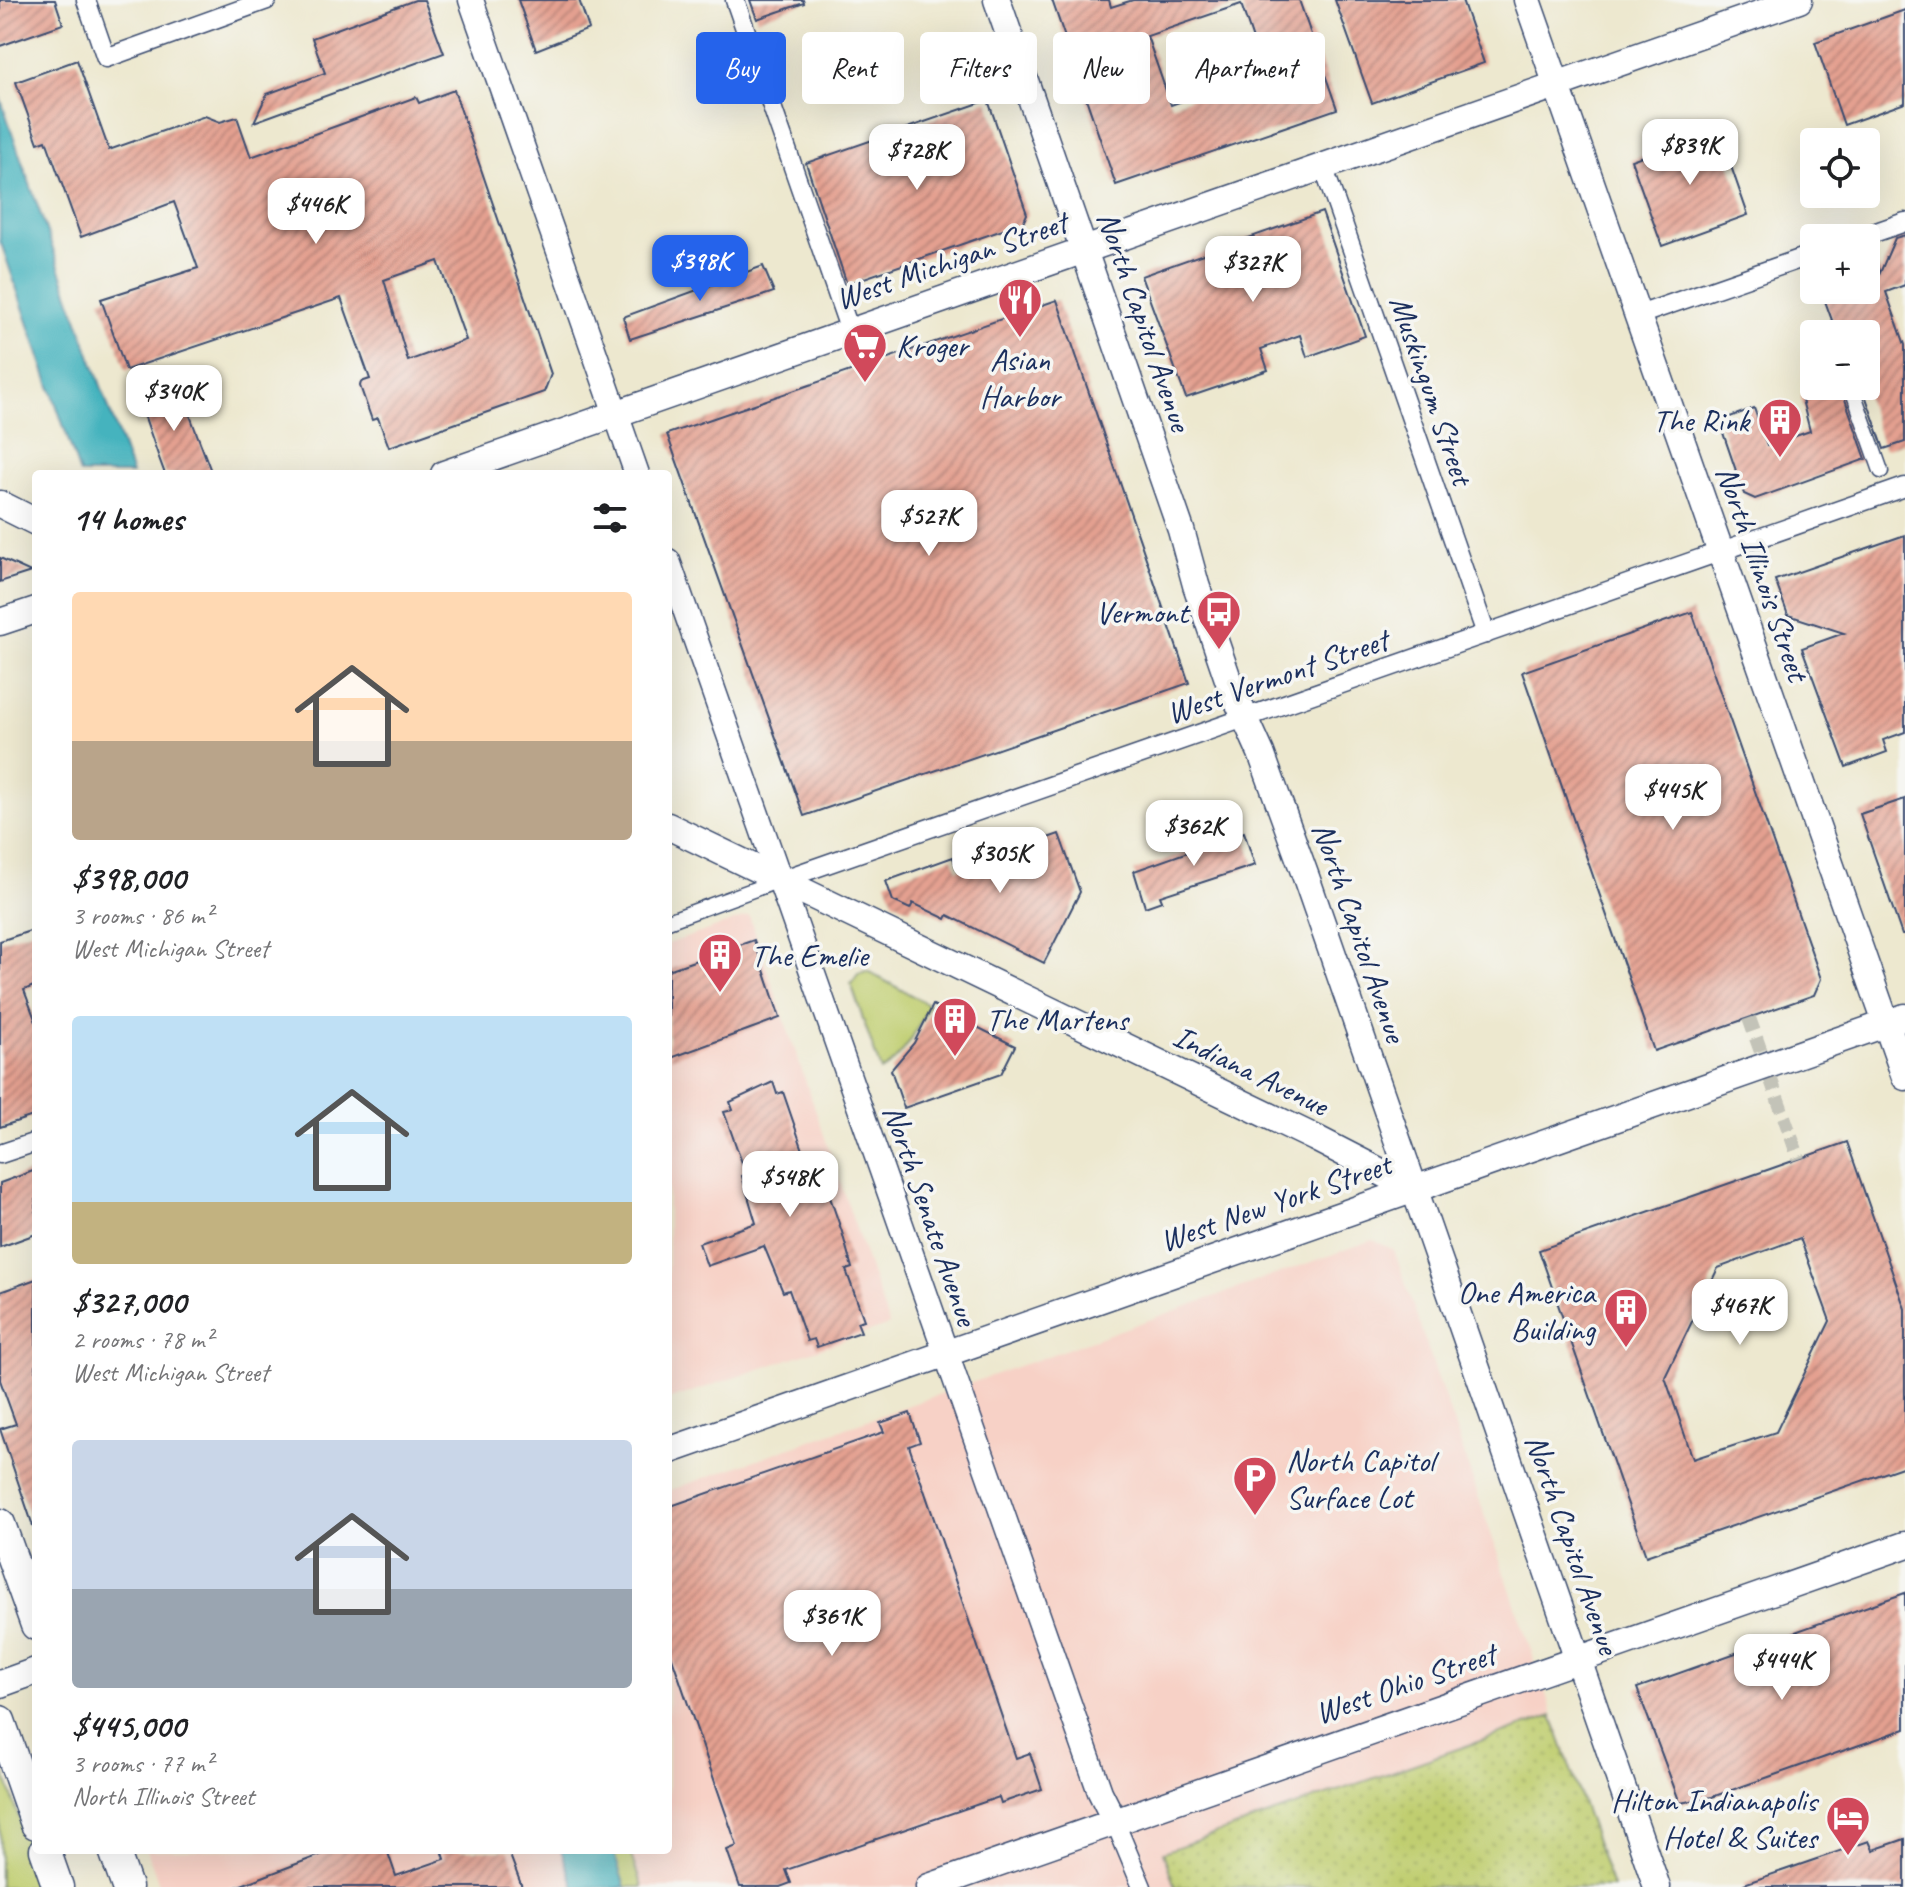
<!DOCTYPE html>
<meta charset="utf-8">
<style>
:root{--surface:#fff;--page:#f2f2f2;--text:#202124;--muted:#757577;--accent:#2563eb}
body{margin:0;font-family:Caveat,sans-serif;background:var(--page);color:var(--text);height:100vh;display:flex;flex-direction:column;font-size:30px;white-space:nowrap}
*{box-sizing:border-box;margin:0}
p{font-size:26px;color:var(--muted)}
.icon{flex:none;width:44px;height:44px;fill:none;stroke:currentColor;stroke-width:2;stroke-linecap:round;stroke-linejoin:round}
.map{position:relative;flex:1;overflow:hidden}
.details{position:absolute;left:32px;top:470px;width:640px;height:1384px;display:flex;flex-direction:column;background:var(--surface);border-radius:8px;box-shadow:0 8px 32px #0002}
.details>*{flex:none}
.guide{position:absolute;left:696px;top:32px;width:760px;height:72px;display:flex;gap:16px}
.tools{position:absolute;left:1800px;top:128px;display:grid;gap:16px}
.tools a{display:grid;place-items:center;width:80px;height:80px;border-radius:8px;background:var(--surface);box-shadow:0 8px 32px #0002;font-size:40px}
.price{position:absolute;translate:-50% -68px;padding:0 18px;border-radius:16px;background:#fff;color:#222;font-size:26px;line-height:52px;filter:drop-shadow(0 2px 4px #0008)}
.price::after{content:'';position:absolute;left:50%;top:48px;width:24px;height:18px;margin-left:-12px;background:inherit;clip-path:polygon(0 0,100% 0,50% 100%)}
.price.selected{background:var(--accent);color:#fff}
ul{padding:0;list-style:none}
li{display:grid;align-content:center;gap:16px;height:424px;padding:0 40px}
li span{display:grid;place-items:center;height:248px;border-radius:8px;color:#555}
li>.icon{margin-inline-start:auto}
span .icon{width:144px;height:144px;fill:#fffc;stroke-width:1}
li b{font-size:34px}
h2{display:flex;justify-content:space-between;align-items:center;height:96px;padding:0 40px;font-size:34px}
.chip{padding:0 28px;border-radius:8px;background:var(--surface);box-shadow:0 8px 32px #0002;font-size:28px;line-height:72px}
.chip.selected{background:var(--accent);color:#fff}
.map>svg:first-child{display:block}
.built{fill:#f7d1c6}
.grass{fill:url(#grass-dots);stroke:#6e7e66;stroke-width:2}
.green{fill:#c0ce6f;stroke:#6e7e66;stroke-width:2}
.water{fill:#44b3be;stroke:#30718e;stroke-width:2}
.building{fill:url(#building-hatch);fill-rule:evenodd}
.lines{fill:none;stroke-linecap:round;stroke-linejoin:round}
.pedestrian-tunnel{stroke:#c3c3b8;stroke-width:14;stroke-dasharray:14 7;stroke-linecap:butt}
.pedestrian-casing{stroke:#3a4b6f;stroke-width:17}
.minor-casing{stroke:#3a4b6f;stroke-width:21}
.tertiary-casing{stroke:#3a4b6f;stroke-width:27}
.secondary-casing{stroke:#3a4b6f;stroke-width:29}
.primary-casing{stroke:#3a4b6f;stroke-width:33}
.pedestrian{stroke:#fff;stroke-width:14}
.minor{stroke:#fff;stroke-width:18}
.tertiary{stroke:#fff;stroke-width:24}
.secondary{stroke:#fff;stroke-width:26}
.primary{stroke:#fff;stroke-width:30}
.labels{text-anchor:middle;stroke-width:7;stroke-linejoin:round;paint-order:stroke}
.street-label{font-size:32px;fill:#1b2f5e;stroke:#f6f6f2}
.poi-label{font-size:32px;fill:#1b2f5e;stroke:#f6f6f2;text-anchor:start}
</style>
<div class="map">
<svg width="1905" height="1887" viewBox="0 0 1905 1887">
<defs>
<pattern id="grass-dots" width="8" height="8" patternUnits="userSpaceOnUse" patternTransform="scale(2)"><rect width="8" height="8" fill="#c0ce6f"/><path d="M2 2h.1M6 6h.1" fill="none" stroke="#a4b163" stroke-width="1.8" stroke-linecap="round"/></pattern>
<pattern id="building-hatch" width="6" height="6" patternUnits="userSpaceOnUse" patternTransform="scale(2)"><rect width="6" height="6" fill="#e4a090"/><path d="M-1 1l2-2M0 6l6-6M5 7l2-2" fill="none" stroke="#b88379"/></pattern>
</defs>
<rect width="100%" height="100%" fill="#f6f6f2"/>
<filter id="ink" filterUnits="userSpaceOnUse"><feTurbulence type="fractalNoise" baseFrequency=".0125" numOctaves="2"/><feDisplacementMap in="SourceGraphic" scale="16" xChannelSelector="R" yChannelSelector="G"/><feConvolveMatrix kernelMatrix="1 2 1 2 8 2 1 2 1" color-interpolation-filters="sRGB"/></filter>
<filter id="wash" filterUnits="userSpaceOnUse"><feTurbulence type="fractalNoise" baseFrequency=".006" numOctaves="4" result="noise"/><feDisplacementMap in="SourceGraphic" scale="32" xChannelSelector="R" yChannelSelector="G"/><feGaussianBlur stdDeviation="1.8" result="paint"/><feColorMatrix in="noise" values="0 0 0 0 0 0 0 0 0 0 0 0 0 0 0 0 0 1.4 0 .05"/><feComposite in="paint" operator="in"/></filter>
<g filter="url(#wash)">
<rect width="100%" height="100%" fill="#ede8cf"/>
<g class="built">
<path d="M749,916L889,1325L668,1400V944Z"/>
<path d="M1373,1240L1394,1250L1612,1887H160L147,1850H668V1491Z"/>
</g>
<path class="grass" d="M1552,1716L1612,1887H1175L1163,1852Z"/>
<g class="green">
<path d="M867,971L929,1005C917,1029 905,1057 881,1071L851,984L859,973Z"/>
<path d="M0,1760L42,1887H0Z"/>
<path d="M612,1850H629L642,1887H625Z"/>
</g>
<g class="water">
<path d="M0,97L18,150L132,474H80L0,240Z"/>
<path d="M561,1850H613L625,1887H574Z"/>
</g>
<g id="blocks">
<g class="building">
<path d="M0,0H55L63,24L0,46Z"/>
<path d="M415,0H424L444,53L254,122L267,94L325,73L312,38Z"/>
<path d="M518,0H579L589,29L536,50Z"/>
<path d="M750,0H803L804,3L757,19Z"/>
<path d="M1052,0H1109L1111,7L1133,0H1299L1337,109L1116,185ZM1241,4L1264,72L1171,105L1147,36Z"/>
<path d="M1335,0H1462L1484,63L1372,103Z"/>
<path d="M1905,10V103L1844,125L1815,42Z"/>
<path d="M77,60L109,150L205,116L220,122L237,117L251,157L416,97L419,103L454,90L551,374L544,392L389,447L378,418L372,420L360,386L361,382L370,379L341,298L126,370L101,299L198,268L174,202L81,237L46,140L38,143L16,82ZM438,261L466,340L408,361L384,280Z"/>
<path d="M988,100L1027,214L1023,223L847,284L806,163Z"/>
<path d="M1718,129L1748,215L1662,246L1631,160Z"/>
<path d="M1322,212L1365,336L1307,357L1300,335L1261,349L1268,370L1186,398L1141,276Z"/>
<path d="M1905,235V285L1886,292L1905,345V442L1884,449L1862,386H1866V334H1837L1821,290H1866V248L1871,247L1880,273L1895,238Z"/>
<path d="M763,266L774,292L630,339L623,317Z"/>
<path d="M1057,300L1189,683L804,816L667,434Z"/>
<path d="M179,385L195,429L212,474H165L158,455L139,400Z"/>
<path d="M1841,388L1866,459L1755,499L1744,494L1719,421L1754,408L1767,446L1810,431L1801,396Z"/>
<path d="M1905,535V732L1883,740L1887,752L1846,767L1802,648L1844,633L1788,615L1775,580Z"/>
<path d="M0,558L31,572L0,582Z"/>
<path d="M1692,612L1821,979L1814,995L1654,1051L1522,672Z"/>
<path d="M1905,799V935H1902L1860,814Z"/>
<path d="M1244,832L1255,865L1160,896L1162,901L1145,907L1134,871Z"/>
<path d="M1059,834L1080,892L1044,963L948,915L946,919L913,903L910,909L893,901L886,881L953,857L957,870Z"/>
<path d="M36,929V985L24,990L36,1022V1115L0,1127V941Z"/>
<path d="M754,940L780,1018L671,1058L668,1048V970Z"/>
<path d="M933,1005L1015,1046L1001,1074L904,1108L891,1070L914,1043Z"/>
<path d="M773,1082L777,1094L783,1092L805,1156L811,1154L819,1178L823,1177L842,1232L852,1268L846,1270L864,1320L857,1322L861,1332L817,1347L814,1339L807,1341L789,1290L783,1292L764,1246L707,1266L699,1243L756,1223L742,1176L746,1174L724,1112L733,1110L730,1102Z"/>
<path d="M1847,1142L1905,1309V1466L1646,1556L1539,1250ZM1800,1238L1830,1321L1776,1432L1693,1459L1665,1377L1718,1268Z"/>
<path d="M36,1170V1234L0,1247V1183Z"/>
<path d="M36,1279V1525L33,1526L0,1429L16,1424L0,1380V1292Z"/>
<path d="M910,1413L920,1442L909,1446L1016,1758L1030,1753L1042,1789L1001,1803L999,1797L786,1870L791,1883L780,1887H740L727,1850L737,1846L668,1646V1507L884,1432L880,1423Z"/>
<path d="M1905,1593V1729L1712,1797L1680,1803L1637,1688Z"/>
<path d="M1905,1839V1887H1744V1884L1869,1841L1873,1850Z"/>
<path d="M333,1850H387L396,1876L445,1859L442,1850H508L522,1887H236Z"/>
</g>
</g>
</g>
<g filter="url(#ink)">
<use href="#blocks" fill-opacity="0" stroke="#3a4b6f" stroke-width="2"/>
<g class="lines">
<path class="pedestrian-tunnel" d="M1749,1018L1799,1159"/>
<g class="pedestrian-casing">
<g id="pedestrian">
<path d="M1851,386L1881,471"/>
<path d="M668,921L780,880"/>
</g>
</g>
<g class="minor-casing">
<g id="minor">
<path d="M86,0L106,58L267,0"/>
<path d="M735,0L850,331"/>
<path d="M1323,166L1486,634"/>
<path d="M1859,238L1905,222"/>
<path d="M1639,315L1814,254"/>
<path d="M781,880L1905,487"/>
<path d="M0,1154L36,1142"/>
<path d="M1115,1822L1142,1887"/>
</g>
</g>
<g class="tertiary-casing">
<g id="tertiary">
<path d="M471,0L637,474"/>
<path d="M668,561L1100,1792L1115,1822"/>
</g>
</g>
<g class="secondary-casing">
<g id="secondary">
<path d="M997,0L1181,530L1196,585L1229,682L1261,753L1307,880L1657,1887"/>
<path d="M1527,0L1905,1077"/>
<path d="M444,474L1799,0"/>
<path d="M0,504L36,522"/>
<path d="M0,622L36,610"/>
<path d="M668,826L1315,1138L1414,1189"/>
<path d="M668,1451L1905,1017"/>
<path d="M0,1684L36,1671"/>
<path d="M929,1887L1905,1545"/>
</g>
</g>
<g class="primary-casing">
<g id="primary">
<path d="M0,1524L36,1625"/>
<path d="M0,1721L36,1824"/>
<path d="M45,1850L58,1887"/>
<path d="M114,1850L127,1887"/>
</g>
</g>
<use href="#pedestrian" class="pedestrian"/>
<use href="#minor" class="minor"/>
<use href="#tertiary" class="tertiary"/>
<use href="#secondary" class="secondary"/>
<use href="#primary" class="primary"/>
</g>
</g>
<defs>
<g id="restaurant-pin" transform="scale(2.3)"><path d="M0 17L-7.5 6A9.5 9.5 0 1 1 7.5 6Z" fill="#d1495b" stroke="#f6f6f2"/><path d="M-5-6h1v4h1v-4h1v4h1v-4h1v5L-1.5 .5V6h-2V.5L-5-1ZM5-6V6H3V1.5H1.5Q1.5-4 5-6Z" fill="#fff"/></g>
<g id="supermarket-pin" transform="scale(2.3)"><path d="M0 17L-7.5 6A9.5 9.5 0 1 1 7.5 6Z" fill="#d1495b" stroke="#f6f6f2"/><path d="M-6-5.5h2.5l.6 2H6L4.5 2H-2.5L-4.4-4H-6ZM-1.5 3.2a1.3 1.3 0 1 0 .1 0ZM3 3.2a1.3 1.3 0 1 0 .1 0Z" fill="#fff"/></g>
<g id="building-pin" transform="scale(2.3)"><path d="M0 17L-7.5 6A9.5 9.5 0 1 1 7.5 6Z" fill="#d1495b" stroke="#f6f6f2"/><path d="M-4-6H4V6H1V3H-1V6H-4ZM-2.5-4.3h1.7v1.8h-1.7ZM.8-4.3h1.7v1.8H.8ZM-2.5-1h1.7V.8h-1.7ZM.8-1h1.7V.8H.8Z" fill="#fff"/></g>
<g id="bus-pin" transform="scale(2.3)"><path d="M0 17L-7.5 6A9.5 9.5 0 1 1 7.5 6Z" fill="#d1495b" stroke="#f6f6f2"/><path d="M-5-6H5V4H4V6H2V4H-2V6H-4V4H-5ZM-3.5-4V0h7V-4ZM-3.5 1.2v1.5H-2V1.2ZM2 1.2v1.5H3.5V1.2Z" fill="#fff"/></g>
<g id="parking-pin" transform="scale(2.3)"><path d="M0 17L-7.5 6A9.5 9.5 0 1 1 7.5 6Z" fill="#d1495b" stroke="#f6f6f2"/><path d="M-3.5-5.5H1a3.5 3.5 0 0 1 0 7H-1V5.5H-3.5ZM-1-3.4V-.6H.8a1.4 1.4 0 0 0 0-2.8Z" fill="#fff"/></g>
<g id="hotel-pin" transform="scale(2.3)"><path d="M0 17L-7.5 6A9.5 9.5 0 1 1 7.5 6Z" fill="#d1495b" stroke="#f6f6f2"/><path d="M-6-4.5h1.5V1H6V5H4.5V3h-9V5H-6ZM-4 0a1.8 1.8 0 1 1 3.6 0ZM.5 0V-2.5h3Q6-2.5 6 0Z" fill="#fff"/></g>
</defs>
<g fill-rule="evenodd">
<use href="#restaurant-pin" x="1020" y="300"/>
<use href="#supermarket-pin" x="865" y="345"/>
<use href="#building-pin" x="1780" y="420"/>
<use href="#bus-pin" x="1219" y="612"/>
<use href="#building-pin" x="720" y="955"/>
<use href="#building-pin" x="955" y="1019"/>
<use href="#building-pin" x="1626" y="1310"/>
<use href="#parking-pin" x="1255" y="1478"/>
<use href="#hotel-pin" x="1848" y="1818"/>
</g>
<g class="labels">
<g class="street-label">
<text transform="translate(951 260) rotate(-19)" y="11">West Michigan Street</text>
<text transform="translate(1145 321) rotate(71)" y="11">North Capitol Avenue</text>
<text transform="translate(1432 390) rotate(71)" y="11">Muskingum Street</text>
<text transform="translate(1763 573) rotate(71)" y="11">North Illinois Street</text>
<text transform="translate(1277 676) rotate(-19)" y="11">West Vermont Street</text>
<text transform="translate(1360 932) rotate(71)" y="11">North Capitol Avenue</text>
<text transform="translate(1251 1070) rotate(26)" y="11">Indiana Avenue</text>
<text transform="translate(1275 1202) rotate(-19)" y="11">West New York Street</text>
<text transform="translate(931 1215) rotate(71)" y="11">North Senate Avenue</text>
<text transform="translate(1573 1544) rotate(71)" y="11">North Capitol Avenue</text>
<text transform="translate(1405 1683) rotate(-19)" y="11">West Ohio Street</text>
</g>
<g class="poi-label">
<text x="896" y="356">Kroger</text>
<text x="1020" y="370" text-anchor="middle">Asian<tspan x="1020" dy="37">Harbor</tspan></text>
<text x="1749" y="431" text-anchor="end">The Rink</text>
<text x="1188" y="623" text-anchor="end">Vermont</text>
<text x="751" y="966">The Emelie</text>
<text x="986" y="1030">The Martens</text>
<text x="1595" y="1303" text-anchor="end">One America<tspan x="1595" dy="37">Building</tspan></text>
<text x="1286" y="1471">North Capitol<tspan x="1286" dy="37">Surface Lot</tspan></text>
<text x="1817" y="1811" text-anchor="end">Hilton Indianapolis<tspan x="1817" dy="37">Hotel &amp; Suites</tspan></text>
</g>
</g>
</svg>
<div class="tools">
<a><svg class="icon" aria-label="locate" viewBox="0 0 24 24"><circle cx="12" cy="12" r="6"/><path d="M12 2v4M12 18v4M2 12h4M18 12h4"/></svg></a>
<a>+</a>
<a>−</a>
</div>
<b class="price" style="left:1690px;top:187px">$839K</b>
<b class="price" style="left:917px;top:192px">$728K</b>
<b class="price" style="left:316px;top:246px">$446K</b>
<b class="price selected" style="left:700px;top:303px">$398K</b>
<b class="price" style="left:1253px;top:304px">$327K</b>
<b class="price" style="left:174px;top:433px">$340K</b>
<b class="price" style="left:929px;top:558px">$527K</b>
<b class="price" style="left:1673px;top:832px">$445K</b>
<b class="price" style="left:1194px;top:868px">$362K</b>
<b class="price" style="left:1000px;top:895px">$305K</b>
<b class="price" style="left:790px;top:1219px">$548K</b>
<b class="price" style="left:1740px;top:1347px">$467K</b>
<b class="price" style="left:832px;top:1658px">$361K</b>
<b class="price" style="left:1782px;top:1702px">$444K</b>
<div class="guide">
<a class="chip selected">Buy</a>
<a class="chip">Rent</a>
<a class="chip">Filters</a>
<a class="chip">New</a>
<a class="chip">Apartment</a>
</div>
<section class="details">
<h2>14 homes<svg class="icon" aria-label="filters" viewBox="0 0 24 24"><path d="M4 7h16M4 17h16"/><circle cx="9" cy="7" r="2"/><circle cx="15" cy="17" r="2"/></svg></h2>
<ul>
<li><span style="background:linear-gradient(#ffd9b3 60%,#b9a48a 0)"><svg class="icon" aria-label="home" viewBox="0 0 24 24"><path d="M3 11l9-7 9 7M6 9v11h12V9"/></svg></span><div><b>$398,000</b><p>3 rooms · 86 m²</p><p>West Michigan Street</p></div></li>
<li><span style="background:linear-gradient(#bfe0f5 75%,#c2b280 0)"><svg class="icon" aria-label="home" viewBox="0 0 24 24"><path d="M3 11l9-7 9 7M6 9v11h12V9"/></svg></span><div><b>$327,000</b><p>2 rooms · 78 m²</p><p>West Michigan Street</p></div></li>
<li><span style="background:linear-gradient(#c9d6e8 60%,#9aa5b1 0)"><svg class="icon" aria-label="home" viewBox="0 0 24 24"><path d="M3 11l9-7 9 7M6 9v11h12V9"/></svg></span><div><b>$445,000</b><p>3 rooms · 77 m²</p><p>North Illinois Street</p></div></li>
</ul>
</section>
</div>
